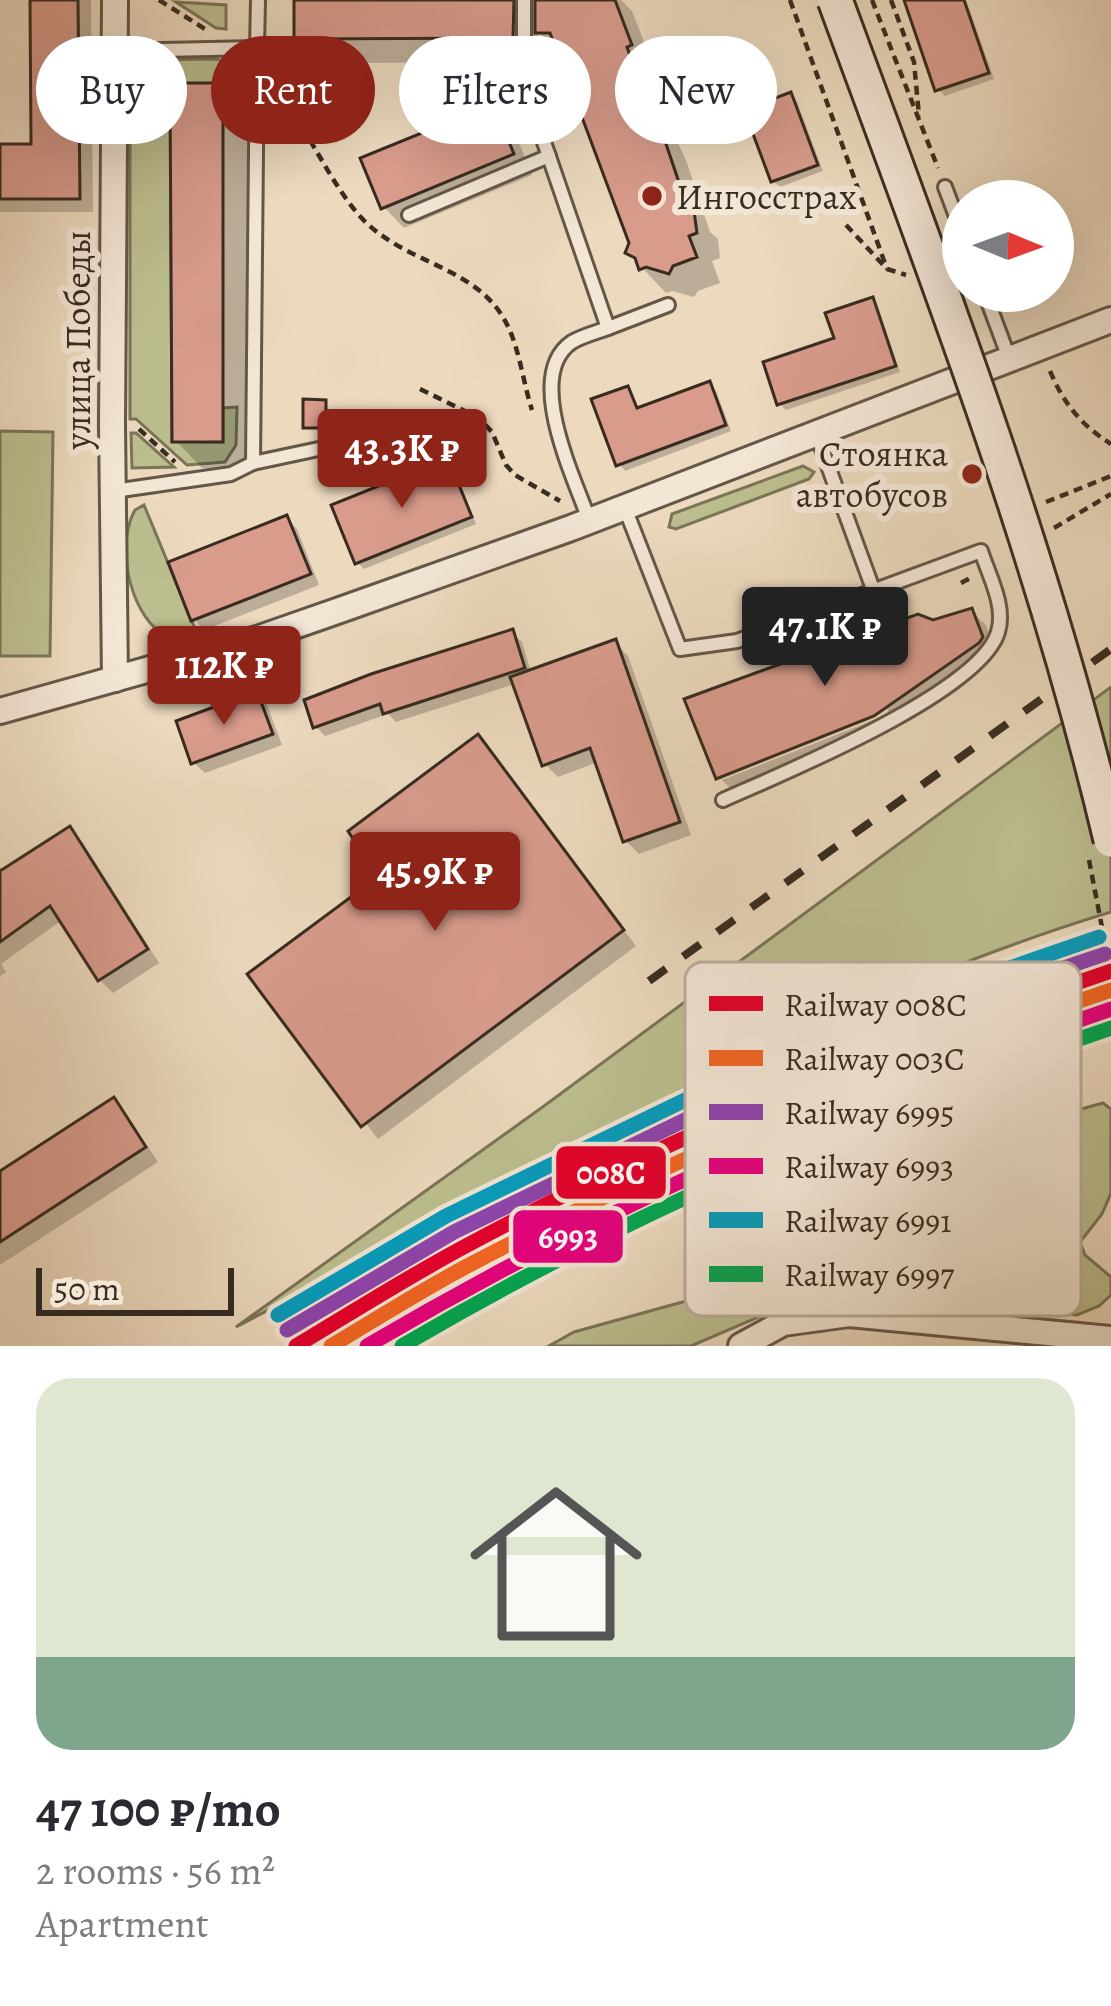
<!DOCTYPE html>
<meta charset="utf-8">
<style>
:root{--surface:#fff;--page:#f7f7f7;--text:#2b2b33;--muted:#7c7c81;--accent:#8f2418}
body{margin:0;font-family:Alegreya,serif;background:var(--page);color:var(--text);height:100vh;display:flex;flex-direction:column;font-size:45px;white-space:nowrap}
*{box-sizing:border-box;margin:0}
p{font-size:39px;color:var(--muted)}
.icon{flex:none;width:66px;height:66px;fill:none;stroke:currentColor;stroke-width:2;stroke-linecap:round;stroke-linejoin:round}
.map{position:relative;height:1346px;overflow:hidden}
.panel{display:flex;flex-direction:column;background:var(--surface);flex:1}
.panel>*{flex:none}
.banner{position:absolute;left:36px;top:36px;width:1041px;height:108px;display:flex;gap:24px}
.needle{width:78px;rotate:91deg}
.fabs{position:absolute;left:942px;top:180px;display:grid;gap:24px}
.fabs a{display:grid;place-items:center;width:132px;height:132px;border-radius:50%;background:var(--surface);box-shadow:0 12px 48px #0002;font-size:60px}
.scale{position:absolute;left:36px;bottom:30px;width:198px;box-sizing:border-box;padding-left:12px;border:6px solid #382c20;border-top:0;font-size:33px;line-height:42px;white-space:nowrap;color:#382c20;-webkit-text-stroke:9px #f3e6d5;paint-order:stroke}
.price{position:absolute;translate:-50% -102px;padding:0 27px;border-radius:12px;background:var(--accent);color:#fff;font-size:39px;line-height:78px;filter:drop-shadow(0 3px 6px #0008)}
.price::after{content:'';position:absolute;left:50%;top:72px;width:36px;height:27px;margin-left:-18px;background:inherit;clip-path:polygon(0 0,100% 0,50% 100%)}
.price.active{background:#222;color:#fff}
ul{padding:0;list-style:none}
li{display:grid;align-content:center;gap:24px;height:636px;padding:0 36px}
li span{display:grid;place-items:center;height:372px;border-radius:36px;color:#555}
li>.icon{margin-inline-start:auto}
span .icon{width:216px;height:216px;fill:#fffc;stroke-width:1}
li b{font-size:51px}
.chip{padding:0 42px;border-radius:54px;background:var(--surface);box-shadow:0 12px 48px #0002;font-size:42px;line-height:108px}
.chip.active{background:var(--accent);color:#fff}
.map>svg:first-child{display:block}
.green{fill:#bcbe8f;stroke:#7a7558;stroke-width:3}
.shadow{fill:#0003}
.building{fill:#d89b8c;stroke:#382c20;stroke-width:3}
.lines{fill:none;stroke-linecap:round;stroke-linejoin:round}
.lane-casing{stroke:#655748;stroke-width:18}
.street-casing{stroke:#655748;stroke-width:30}
.path{stroke:#382c20;stroke-width:4.5;stroke-dasharray:9 6;stroke-linecap:butt}
.lane{stroke:#f3e6d5;stroke-width:12}
.street{stroke:#f3e6d5;stroke-width:24}
.rail{stroke:#382c20;stroke-width:8;stroke-dasharray:21 21;stroke-linecap:butt}
.secondary-bridge-casing{stroke:#382c20;stroke-width:39;stroke-linecap:butt}
.path-bridge{stroke:#382c20;stroke-width:4.5;stroke-dasharray:9 6;stroke-linecap:butt}
.secondary-bridge{stroke:#f3e6d5;stroke-width:33}
.rail-1-casing{stroke:#f3e6d5;stroke-width:24}
.rail-2-casing{stroke:#f3e6d5;stroke-width:24}
.rail-3-casing{stroke:#f3e6d5;stroke-width:24}
.rail-4-casing{stroke:#f3e6d5;stroke-width:24}
.rail-5-casing{stroke:#f3e6d5;stroke-width:24}
.rail-6-casing{stroke:#f3e6d5;stroke-width:24}
.rail-1{stroke:#e4002b;stroke-width:15}
.rail-2{stroke:#f26522;stroke-width:15}
.rail-3{stroke:#8e44ad;stroke-width:15}
.rail-4{stroke:#e5007d;stroke-width:15}
.rail-5{stroke:#069cbd;stroke-width:15}
.rail-6{stroke:#00a651;stroke-width:15}
.poi-dot{fill:#8f2418;stroke:#f3e6d5;stroke-width:4.5}
.labels{text-anchor:middle;stroke-width:12;stroke-linejoin:round;paint-order:stroke}
.poi-label{font-size:36px;fill:#382c20;stroke:#f3e6d5;text-anchor:start}
.street-label{font-size:36px;fill:#382c20;stroke:#f3e6d5}
.key{fill:#f3e6d5;stroke:#bbae9f;stroke-width:3}
.key-label{font-size:33px;fill:#382c20}
.line-badge{stroke:#f3e6d5;stroke-width:4.5}
.badge-label{font-size:33px;text-anchor:middle;font-weight:bold;fill:#fff}
</style>
<div class="map">
<svg width="1111" height="1346" viewBox="0 0 1111 1346">
<rect width="100%" height="100%" fill="#ecd9be"/>
<filter id="stains"><feTurbulence type="fractalNoise" baseFrequency=".00167" numOctaves="4"/><feColorMatrix values="0 0 0 0 .2 0 0 0 0 .09 0 0 0 0 .02 0 0 0 .5 -.17"/></filter>
<radialGradient id="worn" r=".72"><stop offset=".6" stop-color="#630" stop-opacity="0"/><stop offset="1" stop-color="#630" stop-opacity=".3"/></radialGradient>
<g class="green">
<path d="M176,2L226,5V29L216,28Z"/>
<path d="M218,59C242,72 242,84 242,110L223,111L170,84L172,441L223,442V408L237,407L236,445L225,462L187,465L136,419H130V99L137,70L153,60Z"/>
<path d="M0,431L53,432L50,656H0Z"/>
<path d="M131,433H136L174,467L132,468Z"/>
<path d="M803,466L814,472L809,479L676,529L669,527L672,514Z"/>
<path d="M144,505L199,638C184,637 165,638 154,627C127,600 117,542 135,510Z"/>
<path d="M1111,687V912C802,1006 520,1178 236,1327L544,1106Z"/>
<path d="M1103,1103L1111,1109V1193L1102,1214L1080,1242L1085,1255L1111,1277V1295L1099,1306L1077,1315L989,1306L943,1307L866,1285L848,1271L827,1279L791,1303L691,1346H549L574,1332L697,1298L744,1276L846,1221L858,1192L1002,1131Z"/>
</g>
<g class="shadow">
<path d="M33,0H91L93,212H0V147H34Z"/>
<path d="M297,0H621L632,11L655,70L650,72L665,114L687,163L710,232L718,239L720,258L712,261L720,283L698,291L694,297L672,291L666,293L628,253L632,243L562,56L538,32L537,62L322,63L297,38Z"/>
<path d="M907,0H966L994,79L945,96L938,89Z"/>
<path d="M221,86L249,113V468H202L175,440Z"/>
<path d="M790,96L797,102L823,171L780,187L773,181Z"/>
<path d="M492,108L513,128L532,175L404,228L384,207Z"/>
<path d="M872,300L878,307L900,372L786,410L780,404Z"/>
<path d="M709,384L716,391L731,431L625,471L619,464L628,389L640,410Z"/>
<path d="M447,461L454,468L476,524L364,569L357,562Z"/>
<path d="M286,518L297,529L319,585L204,630L194,619Z"/>
<path d="M971,611L986,625L995,652L889,730L733,791L722,780L889,714L887,708L722,774V780L719,777L688,700L918,617L933,623Z"/>
<path d="M512,633L522,642L531,672L615,643L628,656L691,835L639,854L626,841L598,762L558,777L545,764L515,684L396,722L388,714L325,736L315,726Z"/>
<path d="M256,695L267,705L282,745L205,773L194,763Z"/>
<path d="M477,738L636,946L378,1139L252,975L382,877Z"/>
<path d="M70,830L83,843L159,963L113,993L100,980L62,920L1,964L6,972L0,976V867L4,872Z"/>
<path d="M113,1101L127,1115L158,1162L0,1265V1174Z"/>
</g>
<g class="building">
<path d="M30,0H78L80,199H0V144H31Z"/>
<path d="M294,0H514L513,38L294,39Z"/>
<path d="M535,0H615L632,45L627,47L641,86L663,135L687,206L694,211L697,233L689,236L697,257L673,266L669,274L646,267L639,270L635,258L625,253L629,243L580,112L572,101L574,96L550,33H535Z"/>
<path d="M904,0H964L989,73L935,91Z"/>
<path d="M170,83H223V442H172Z"/>
<path d="M791,92L818,165L771,182L744,110Z"/>
<path d="M493,104L514,154L381,209L360,158Z"/>
<path d="M873,297L896,366L777,405L763,362L834,338L825,313Z"/>
<path d="M710,381L726,425L616,466L591,399L628,386L637,408Z"/>
<path d="M303,399L326,400V428H303Z"/>
<path d="M448,458L472,517L355,564L331,505Z"/>
<path d="M287,515L311,574L191,621L168,562Z"/>
<path d="M972,608L983,637L979,643L874,716L716,779L684,699L918,614L933,620Z"/>
<path d="M513,629L525,668L383,714L380,704L313,728L304,700L371,674Z"/>
<path d="M616,639L680,822L623,842L590,748L542,766L510,677Z"/>
<path d="M257,691L273,734L191,764L176,721Z"/>
<path d="M478,734L624,930L361,1127L247,974L378,877L348,831Z"/>
<path d="M70,826L148,949L98,981L50,906L0,942V871Z"/>
<path d="M114,1097L146,1147L0,1242V1171Z"/>
</g>
<g class="lines">
<g class="lane-casing">
<g id="lane">
<path d="M524,0V84L608,328C597,332 582,336 572,342C523,375 575,479 589,520"/>
<path d="M257,48L258,0"/>
<path d="M945,187L963,235"/>
<path d="M409,215L549,156"/>
<path d="M984,291L1009,358"/>
<path d="M608,328L668,305"/>
<path d="M816,433L873,589"/>
<path d="M253,463L328,447L343,439"/>
<path d="M114,491L231,474L253,463L257,48L115,51"/>
<path d="M625,508L680,649L737,641L981,551C989,576 1006,606 998,632C980,693 781,774 723,800"/>
</g>
</g>
<g class="street-casing">
<g id="street">
<path d="M115,679L112,425L115,0"/>
<path d="M0,711L257,639L340,610L571,528L1111,320"/>
<path d="M741,1346L783,1323L849,1314L1111,1339"/>
</g>
</g>
<g class="path">
<path d="M159,0L205,29"/>
<path d="M790,0L887,269"/>
<path d="M872,0L938,168"/>
<path d="M891,0L914,62L919,116"/>
<path d="M276,91C308,128 326,176 358,214C399,262 468,264 501,314C519,341 522,379 532,410"/>
<path d="M846,225L887,269L906,275"/>
<path d="M1050,371C1064,404 1081,425 1111,444"/>
<path d="M420,389L479,418L492,432L506,465L515,475L560,501"/>
<path d="M139,429L175,462"/>
<path d="M1046,502L1111,476"/>
<path d="M1054,528L1111,494"/>
<path d="M961,583L972,577"/>
</g>
<use href="#lane" class="lane"/>
<use href="#street" class="street"/>
<path class="rail" d="M649,981L1111,649"/>
<g class="secondary-bridge-casing">
<path id="secondary-bridge" d="M835,0C937,277 1043,552 1111,840"/>
</g>
<path class="path-bridge" d="M1089,860L1111,974"/>
<use href="#secondary-bridge" class="secondary-bridge"/>
<g class="rail-1-casing">
<path id="rail-1" d="M296,1346C351,1313 406,1278 462,1248C668,1137 889,1046 1111,971"/>
</g>
<g class="rail-2-casing">
<path id="rail-2" d="M331,1346C378,1318 425,1288 473,1263C678,1156 892,1064 1111,990"/>
</g>
<g class="rail-3-casing">
<path id="rail-3" d="M287,1330L454,1232L722,1102L1007,987L1105,954"/>
</g>
<g class="rail-4-casing">
<path id="rail-4" d="M367,1346C601,1208 853,1097 1111,1009"/>
</g>
<g class="rail-5-casing">
<path id="rail-5" d="M278,1315L446,1216L714,1086L1001,971L1099,937"/>
</g>
<g class="rail-6-casing">
<path id="rail-6" d="M402,1346C624,1215 867,1111 1111,1028"/>
</g>
<use href="#rail-1" class="rail-1"/>
<use href="#rail-2" class="rail-2"/>
<use href="#rail-3" class="rail-3"/>
<use href="#rail-4" class="rail-4"/>
<use href="#rail-5" class="rail-5"/>
<use href="#rail-6" class="rail-6"/>
</g>
<g class="poi-dot">
<circle cx="652" cy="196" r="12"/>
<circle cx="972" cy="474" r="12"/>
</g>
<g class="labels">
<g class="poi-label">
<text x="676" y="209">Ингосстрах</text>
<text x="948" y="466" text-anchor="end">Стоянка<tspan x="948" dy="41">автобусов</tspan></text>
</g>
<g class="street-label">
<text transform="translate(77 340) rotate(-90)" y="13">улица Победы</text>
</g>
</g>
<rect x="685" y="962" width="396" height="354" rx="18" class="key"/>
<rect x="709" y="996" width="54" height="15" fill="#e4002b"/>
<rect x="709" y="1050" width="54" height="16" fill="#f26522"/>
<rect x="709" y="1104" width="54" height="16" fill="#8e44ad"/>
<rect x="709" y="1158" width="54" height="16" fill="#e5007d"/>
<rect x="709" y="1212" width="54" height="16" fill="#069cbd"/>
<rect x="709" y="1266" width="54" height="16" fill="#00a651"/>
<g class="key-label">
<text x="784" y="1016">Railway 008С</text>
<text x="784" y="1070">Railway 003С</text>
<text x="784" y="1124">Railway 6995</text>
<text x="784" y="1178">Railway 6993</text>
<text x="784" y="1232">Railway 6991</text>
<text x="784" y="1286">Railway 6997</text>
</g>
<g class="line-badge">
<rect x="554" y="1144" width="114" height="57" rx="12" fill="#e4002b"/>
<rect x="511" y="1208" width="114" height="57" rx="12" fill="#e5007d"/>
</g>
<g class="badge-label">
<text x="611" y="1184">008С</text>
<text x="568" y="1248">6993</text>
</g>
<rect width="100%" height="100%" filter="url(#stains)"/>
<rect width="100%" height="100%" fill="url(#worn)"/>
</svg>
<div class="fabs">
<a><svg class="needle" viewBox="-14 -14 28 28"><path d="M0-13l5 13h-10z" fill="#e53935"/><path d="M0 13l5-13h-10z" fill="#7c7c81"/></svg></a>
</div>
<div class="scale">50 m</div>
<b class="price" style="left:402px;top:511px">43.3K ₽</b>
<b class="price active" style="left:825px;top:689px">47.1K ₽</b>
<b class="price" style="left:224px;top:728px">112K ₽</b>
<b class="price" style="left:435px;top:934px">45.9K ₽</b>
<div class="banner">
<a class="chip">Buy</a>
<a class="chip active">Rent</a>
<a class="chip">Filters</a>
<a class="chip">New</a>
</div>
</div>
<section class="panel">
<ul>
<li><span style="background:linear-gradient(#dfe7d0 75%,#7fa58c 0)"><svg class="icon" aria-label="home" viewBox="0 0 24 24"><path d="M3 11l9-7 9 7M6 9v11h12V9"/></svg></span><div><b>47 100 ₽/mo</b><p>2 rooms · 56 m²</p><p>Apartment</p></div></li>
</ul>
</section>
